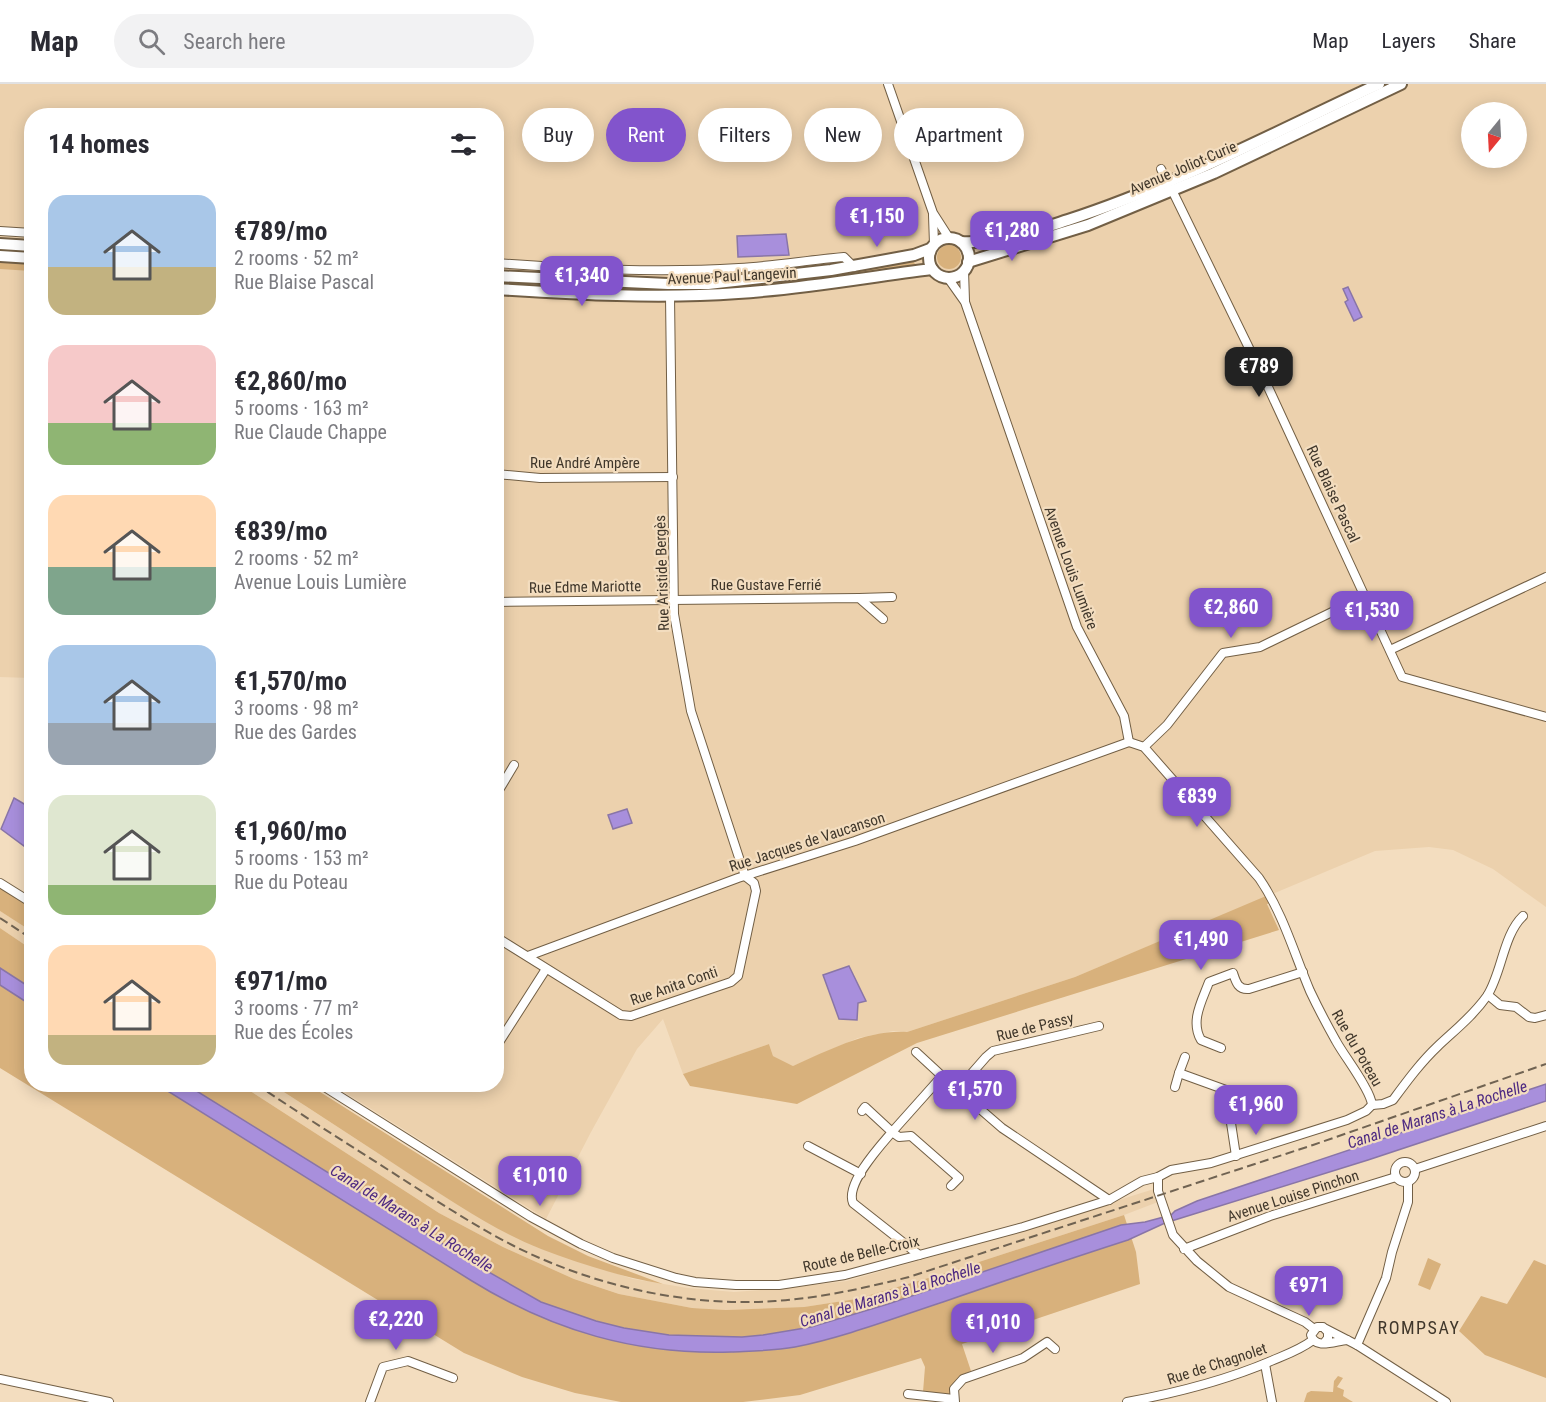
<!DOCTYPE html>
<meta charset="utf-8">
<style>
:root{--surface:#fff;--page:#f2f2f3;--text:#2b2b33;--muted:#7c7c81;--line:#e1e1e2;--accent:#8254cc}
body{margin:0;font-family:"Roboto Condensed",sans-serif;background:var(--page);color:var(--text);height:100vh;display:flex;flex-direction:column;font-size:22px;white-space:nowrap}
*{box-sizing:border-box;margin:0}
p{font-size:20px;color:var(--muted)}
.icon{flex:none;width:33px;height:33px;fill:none;stroke:currentColor;stroke-width:2;stroke-linecap:round;stroke-linejoin:round}
.map{position:relative;flex:1;overflow:hidden}
.sheet{position:absolute;left:24px;top:24px;width:480px;height:984px;display:flex;flex-direction:column;background:var(--surface);border-radius:24px;box-shadow:0 3px 15px #0003}
.sheet>*{flex:none}
.banner{position:absolute;left:522px;top:24px;width:570px;height:54px;display:flex;gap:12px}
.needle{width:39px;rotate:198deg}
.fabs{position:absolute;left:1461px;top:18px;display:grid;gap:12px}
.fabs a{display:grid;place-items:center;width:66px;height:66px;border-radius:50%;background:var(--surface);box-shadow:0 3px 15px #0003;font-size:30px}
.price{position:absolute;translate:-50% -51px;padding:0 14px;border-radius:12px;background:var(--accent);color:#fff;font-size:20px;line-height:39px;filter:drop-shadow(0 2px 3px #0008)}
.price::after{content:'';position:absolute;left:50%;top:36px;width:18px;height:14px;margin-left:-9px;background:inherit;clip-path:polygon(0 0,100% 0,50% 100%)}
.price.on{background:#222;color:#fff}
ul{padding:0;list-style:none}
li{display:flex;align-items:center;gap:18px;height:150px;padding:0 24px}
li span{display:grid;place-items:center;flex:none;width:168px;height:120px;border-radius:18px;color:#555}
li>.icon{margin-inline-start:auto}
span .icon{width:72px;height:72px;fill:#fffc;stroke-width:1}
li b{font-size:26px}
h2{display:flex;justify-content:space-between;align-items:center;height:72px;padding:0 24px;font-size:26px}
.pill{padding:0 21px;border-radius:27px;background:var(--surface);box-shadow:0 3px 15px #0003;font-size:21px;line-height:54px}
.pill.on{background:var(--accent);color:#fff}
header{display:flex;align-items:center;gap:36px;box-sizing:border-box;height:84px;padding:0 30px;background:var(--surface);border-bottom:2px solid var(--line)}
header strong{font-size:28px}
nav{display:flex;gap:33px;margin-inline-start:auto;font-size:21px}
.search{width:420px;height:54px;background:var(--page);display:flex;align-items:center;gap:15px;box-sizing:border-box;padding:0 21px;border-radius:33px;color:var(--muted);font-size:22px}
.map>svg:first-child{display:block}
.built{fill:#ecd1ad;fill-rule:evenodd}
.green{fill:#d8b17c}
.water{fill:#a88fdc;stroke:#8975a7;stroke-width:1.5}
.lines{fill:none;stroke-linecap:round;stroke-linejoin:round}
.minor-casing{stroke:#725f45;stroke-width:10}
.major-casing{stroke:#725f45;stroke-width:14}
.minor{stroke:#fff;stroke-width:8}
.major{stroke:#fff;stroke-width:10}
.rail{stroke:#706352;stroke-width:2;stroke-dasharray:9 4.5;stroke-linecap:butt}
.labels{text-anchor:middle;stroke-width:4.5;stroke-linejoin:round;paint-order:stroke}
.street-label{font-size:15px;fill:#40372b;stroke:#f3ddbf}
.water-label{font-size:16px;font-style:italic;fill:#4d2982;stroke:#f3ddbf}
.quarter-label{font-size:18px;letter-spacing:1.5px;fill:#40372b;stroke:#f3ddbf}
</style>
<header>
<strong>Map</strong>
<div class="search"><svg class="icon" aria-label="search" viewBox="0 0 24 24"><circle cx="10" cy="10" r="6"/><path d="M15 15l6 6"/></svg>Search here</div>
<nav><a>Map</a><a>Layers</a><a>Share</a></nav>
</header>
<div class="map">
<svg width="1546" height="1318" viewBox="0 0 1546 1318">
<rect width="100%" height="100%" fill="#f3ddbf"/>
<g class="built">
<path d="M0,0H1546V823L1493,785L1453,766L1429,763L1375,767L1075,893L907,948L893,947L858,954L793,982L773,972L769,960L683,990L663,935L637,965L591,1048L546,1135L333,1001L496,1000V32H32L31,594L0,593ZM1472,28H1516V74H1472Z"/>
<path d="M0,827L31,847V865L0,844Z"/>
<path d="M241,1001H273L447,1114L539,1164L633,1195L688,1204L734,1208L788,1204L847,1197L995,1155L1154,1105L1158,1118L1124,1131L942,1190L856,1215L804,1223L726,1226L692,1224L619,1210L574,1195L503,1163L439,1129Z"/>
</g>
<g class="green">
<circle cx="949" cy="173" r="12"/>
<path d="M0,175L31,177V187L0,185Z"/>
<path d="M913,177L917,183L814,200L680,207V204L768,200Z"/>
<path d="M0,804L31,824V847L0,827Z"/>
<path d="M1266,812L1270,819L1267,820L1279,846L917,959L797,1020L690,1002L683,990L769,960L773,972L793,982C830,966 866,946 907,948L1075,893Z"/>
<path d="M0,844L31,865L32,1000L241,1001L439,1129L503,1163L574,1195L619,1210L692,1224L726,1226L804,1223L856,1215L942,1190L1124,1131L1136,1168L1140,1200L962,1260L971,1287C957,1292 952,1297 951,1311L923,1308L925,1283L921,1274L800,1311L743,1318H621L575,1309L522,1293L464,1269L0,984Z"/>
<path d="M273,1001H309L548,1152L588,1172L663,1200C622,1193 580,1180 541,1165C497,1148 453,1118 414,1093C367,1062 320,1031 273,1001Z"/>
<path d="M1428,1174L1441,1180L1430,1206L1418,1201Z"/>
<path d="M1534,1176L1546,1181V1294L1485,1271L1459,1247L1481,1212L1507,1220Z"/>
<path d="M1338,1292L1343,1294L1337,1303L1344,1306L1343,1312L1353,1318H1304L1307,1309L1311,1307L1333,1308L1334,1297Z"/>
</g>
<g class="water">
<path d="M786,150L789,171L738,173L737,152Z"/>
<path d="M1348,203L1362,233L1354,237L1345,218L1348,216L1343,205Z"/>
<path d="M14,714L31,724V744L24,762L1,745Z"/>
<path d="M627,725L632,739L613,745L608,731Z"/>
<path d="M849,882L866,917L858,919L857,936L839,935L823,891Z"/>
<path d="M0,884L31,904V921L0,901Z"/>
<path d="M1546,1000V1017L1368,1076L1165,1139L1128,1156C1066,1176 1004,1197 943,1218C894,1234 845,1253 795,1263C773,1267 752,1267 731,1268C636,1271 553,1247 472,1197L158,1001H187L480,1183L541,1218L596,1237L624,1244L669,1251L742,1253L763,1251L811,1243L888,1220L1121,1141L1145,1138L1171,1131L1175,1127L1197,1117Z"/>
</g>
<g class="lines">
<g class="minor-casing">
<g id="minor">
<path d="M888,0L933,129L949,154"/>
<path d="M1161,85L1168,99"/>
<path d="M1172,106L1268,303L1402,593L1546,633"/>
<path d="M933,131L934,160"/>
<path d="M1008,140L1011,153"/>
<path d="M0,147L32,149"/>
<path d="M496,179C577,185 658,189 739,184C774,182 809,176 844,173L854,183"/>
<path d="M964,187L965,217"/>
<path d="M948,194L965,218L1077,543L1124,632L1129,658"/>
<path d="M670,212L674,530L691,627L745,792"/>
<path d="M496,390L540,394L673,393"/>
<path d="M859,514L892,513"/>
<path d="M496,518L859,514L883,535"/>
<path d="M1390,566L1546,493"/>
<path d="M1129,658L1144,663L1259,794C1283,829 1294,869 1310,907C1318,924 1327,941 1336,957C1344,972 1371,1006 1372,1021"/>
<path d="M1144,663L1167,641L1223,569L1260,563L1365,512"/>
<path d="M496,711L514,681"/>
<path d="M0,799L32,819"/>
<path d="M496,853L621,931L631,932L731,898L738,892L756,807L754,799L745,792"/>
<path d="M528,872L738,794L855,757L1129,658"/>
<path d="M1488,911L1500,921L1516,923L1529,933L1535,934L1546,931"/>
<path d="M496,963L546,885"/>
<path d="M1221,964L1201,956C1190,937 1202,917 1209,898L1233,889C1236,898 1238,906 1249,905L1303,888"/>
<path d="M916,968L942,992"/>
<path d="M1185,973L1179,989L1226,1006L1236,1072"/>
<path d="M320,1000L531,1133L581,1160L613,1174L676,1194L695,1198L736,1201H779L845,1191L1023,1143L1109,1116L1142,1097L1158,1093L1171,1086L1211,1079L1347,1036L1366,1027L1372,1021"/>
<path d="M1175,1003L1179,989"/>
<path d="M958,1005L986,973L993,967L1099,942"/>
<path d="M1372,1021L1383,1020L1393,1016C1407,997 1421,978 1438,962C1455,946 1473,932 1487,912C1502,889 1503,851 1523,832"/>
<path d="M862,1027L865,1023L892,1048L942,992L1002,1044L1109,1116"/>
<path d="M808,1062L861,1090"/>
<circle cx="1405" cy="1088" r="10"/>
<path d="M1415,1085L1546,1042"/>
<path d="M1158,1093V1107L1173,1151L1197,1177L1229,1203L1305,1238L1314,1245"/>
<path d="M1184,1165L1270,1132L1396,1093"/>
<path d="M919,1171L853,1119C845,1100 880,1062 892,1048L899,1053L911,1052L959,1094L951,1102"/>
<path d="M1326,1245L1357,1261L1446,1318"/>
<path d="M1324,1259L1328,1254V1248L1323,1243H1317L1311,1251C1315,1266 1335,1257 1347,1256"/>
<path d="M1357,1261L1386,1194L1392,1168L1408,1118V1098"/>
<path d="M1265,1280L1272,1318"/>
<path d="M0,1295L109,1318"/>
<path d="M908,1310L954,1315"/>
<path d="M370,1318L383,1283L408,1277L453,1294"/>
<path d="M955,1318L954,1305L963,1295L1023,1274L1047,1258L1055,1265"/>
<path d="M1127,1318C1176,1309 1224,1297 1271,1277C1285,1271 1300,1266 1313,1256"/>
</g>
</g>
<g class="major-casing">
<g id="major">
<circle cx="949" cy="174" r="20"/>
<path d="M961,158C998,160 1034,147 1068,136C1176,101 1277,47 1379,0"/>
<path d="M0,160L32,162"/>
<path d="M0,172L32,174"/>
<path d="M968,178L1088,141L1214,89L1401,0"/>
<path d="M496,192L668,200H708L831,186L914,171L930,165"/>
<path d="M496,205C576,210 658,215 738,209C803,205 867,193 932,185"/>
</g>
</g>
<use href="#minor" class="minor"/>
<use href="#major" class="major"/>
<g class="rail">
<path d="M0,834L32,855"/>
<path d="M256,1000C300,1030 345,1058 390,1087C431,1113 471,1140 514,1162C594,1202 686,1223 775,1217C820,1214 865,1204 909,1193L1313,1061L1546,980"/>
</g>
</g>
<g class="labels">
<g class="street-label">
<text transform="translate(1183 84) rotate(-23)" y="5">Avenue Joliot Curie</text>
<text transform="translate(732 192) rotate(-3)" y="5">Avenue Paul Langevin</text>
<text x="585" y="384">Rue André Ampère</text>
<text transform="translate(1333 410) rotate(65)" y="5">Rue Blaise Pascal</text>
<text transform="translate(1071 484) rotate(70)" y="5">Avenue Louis Lumière</text>
<text transform="translate(662 489) rotate(-92)" y="5">Rue Aristide Bergès</text>
<text x="766" y="506">Rue Gustave Ferrié</text>
<text transform="translate(585 503) rotate(-1)" y="5">Rue Edme Mariotte</text>
<text transform="translate(807 758) rotate(-18)" y="5">Rue Jacques de Vaucanson</text>
<text transform="translate(674 902) rotate(-19)" y="5">Rue Anita Conti</text>
<text transform="translate(1035 943) rotate(-14)" y="5">Rue de Passy</text>
<text transform="translate(1357 964) rotate(60)" y="5">Rue du Poteau</text>
<text transform="translate(1293 1112) rotate(-18)" y="5">Avenue Louise Pinchon</text>
<text transform="translate(861 1170) rotate(-13)" y="5">Route de Belle-Croix</text>
<text transform="translate(1217 1280) rotate(-18)" y="5">Rue de Chagnolet</text>
</g>
<g class="water-label">
<text transform="translate(1437 1030) rotate(-18)" y="6">Canal de Marans à La Rochelle</text>
<text transform="translate(412 1134) rotate(32)" y="6">Canal de Marans à La Rochelle</text>
<text transform="translate(890 1210) rotate(-17)" y="6">Canal de Marans à La Rochelle</text>
</g>
<g class="quarter-label">
<text x="1419" y="1250">ROMPSAY</text>
</g>
</g>
</svg>
<div class="fabs">
<a><svg class="needle" viewBox="-14 -14 28 28"><path d="M0-13l5 13h-10z" fill="#e53935"/><path d="M0 13l5-13h-10z" fill="#7c7c81"/></svg></a>
</div>
<b class="price" style="left:877px;top:164px">€1,150</b>
<b class="price" style="left:1012px;top:178px">€1,280</b>
<b class="price" style="left:582px;top:223px">€1,340</b>
<b class="price on" style="left:1259px;top:314px">€789</b>
<b class="price" style="left:1231px;top:555px">€2,860</b>
<b class="price" style="left:1372px;top:558px">€1,530</b>
<b class="price" style="left:1197px;top:744px">€839</b>
<b class="price" style="left:1201px;top:887px">€1,490</b>
<b class="price" style="left:975px;top:1037px">€1,570</b>
<b class="price" style="left:1256px;top:1052px">€1,960</b>
<b class="price" style="left:540px;top:1123px">€1,010</b>
<b class="price" style="left:1309px;top:1233px">€971</b>
<b class="price" style="left:396px;top:1267px">€2,220</b>
<b class="price" style="left:993px;top:1270px">€1,010</b>
<div class="banner">
<a class="pill">Buy</a>
<a class="pill on">Rent</a>
<a class="pill">Filters</a>
<a class="pill">New</a>
<a class="pill">Apartment</a>
</div>
<section class="sheet">
<h2>14 homes<svg class="icon" aria-label="filters" viewBox="0 0 24 24"><path d="M4 7h16M4 17h16"/><circle cx="9" cy="7" r="2"/><circle cx="15" cy="17" r="2"/></svg></h2>
<ul>
<li><span style="background:linear-gradient(#a9c7e8 60%,#c2b280 0)"><svg class="icon" aria-label="home" viewBox="0 0 24 24"><path d="M3 11l9-7 9 7M6 9v11h12V9"/></svg></span><div><b>€789/mo</b><p>2 rooms · 52 m²</p><p>Rue Blaise Pascal</p></div></li>
<li><span style="background:linear-gradient(#f6c9c9 65%,#8fb573 0)"><svg class="icon" aria-label="home" viewBox="0 0 24 24"><path d="M3 11l9-7 9 7M6 9v11h12V9"/></svg></span><div><b>€2,860/mo</b><p>5 rooms · 163 m²</p><p>Rue Claude Chappe</p></div></li>
<li><span style="background:linear-gradient(#ffd9b3 60%,#7fa58c 0)"><svg class="icon" aria-label="home" viewBox="0 0 24 24"><path d="M3 11l9-7 9 7M6 9v11h12V9"/></svg></span><div><b>€839/mo</b><p>2 rooms · 52 m²</p><p>Avenue Louis Lumière</p></div></li>
<li><span style="background:linear-gradient(#a9c7e8 65%,#9aa5b1 0)"><svg class="icon" aria-label="home" viewBox="0 0 24 24"><path d="M3 11l9-7 9 7M6 9v11h12V9"/></svg></span><div><b>€1,570/mo</b><p>3 rooms · 98 m²</p><p>Rue des Gardes</p></div></li>
<li><span style="background:linear-gradient(#dfe7d0 75%,#8fb573 0)"><svg class="icon" aria-label="home" viewBox="0 0 24 24"><path d="M3 11l9-7 9 7M6 9v11h12V9"/></svg></span><div><b>€1,960/mo</b><p>5 rooms · 153 m²</p><p>Rue du Poteau</p></div></li>
<li><span style="background:linear-gradient(#ffd9b3 75%,#c2b280 0)"><svg class="icon" aria-label="home" viewBox="0 0 24 24"><path d="M3 11l9-7 9 7M6 9v11h12V9"/></svg></span><div><b>€971/mo</b><p>3 rooms · 77 m²</p><p>Rue des Écoles</p></div></li>
</ul>
</section>
</div>
